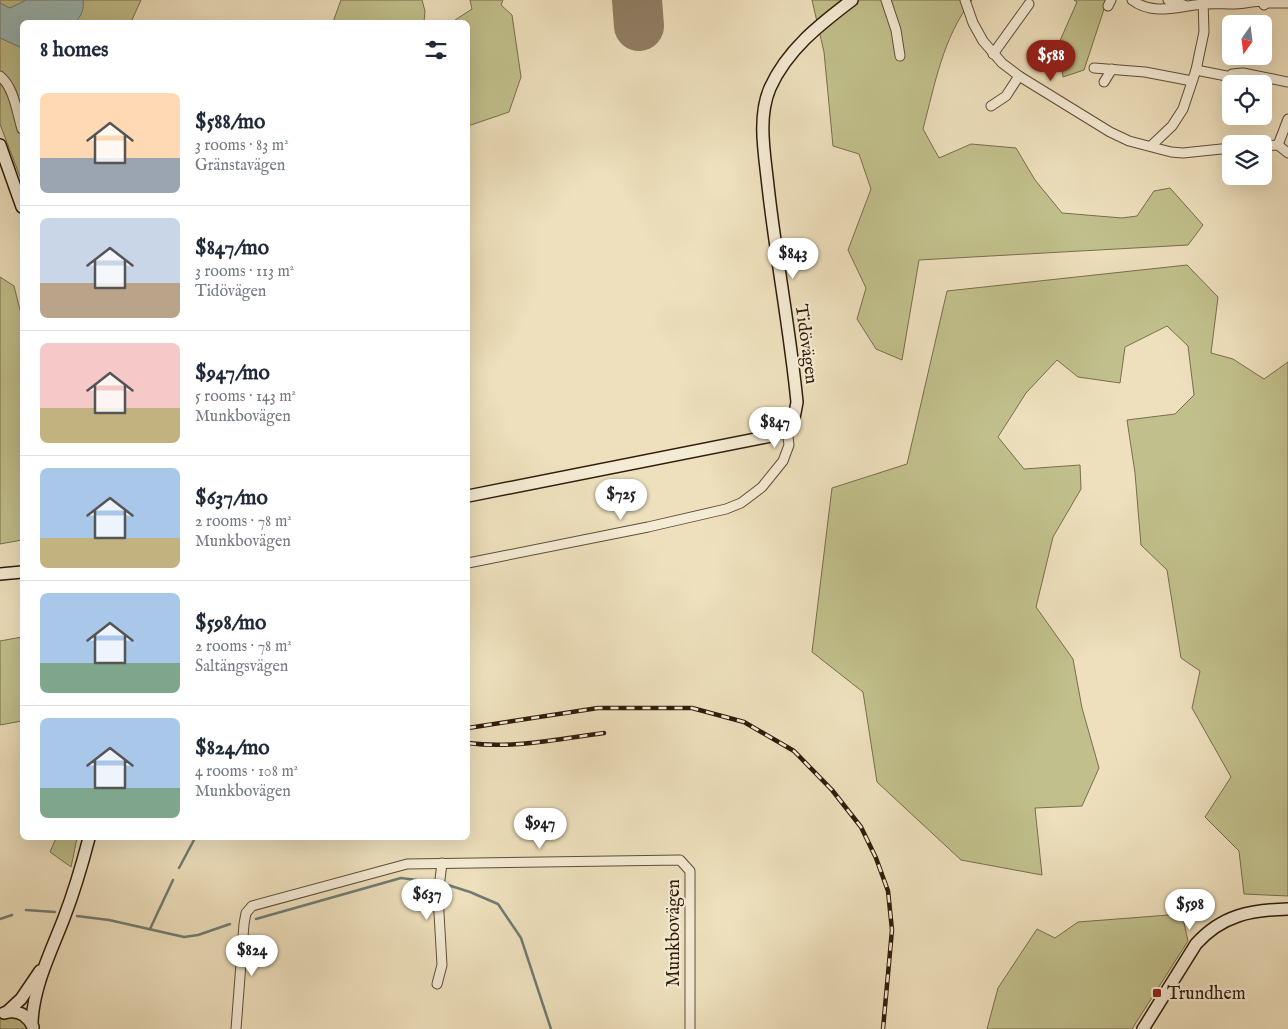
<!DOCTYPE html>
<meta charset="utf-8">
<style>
:root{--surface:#fff;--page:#f2f2f3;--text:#1f2937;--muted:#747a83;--line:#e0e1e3;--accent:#8f2418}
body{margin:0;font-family:"IM FELL English",serif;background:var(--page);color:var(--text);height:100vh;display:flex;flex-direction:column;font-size:19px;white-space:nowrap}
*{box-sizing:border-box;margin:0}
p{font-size:16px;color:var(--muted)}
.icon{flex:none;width:28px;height:28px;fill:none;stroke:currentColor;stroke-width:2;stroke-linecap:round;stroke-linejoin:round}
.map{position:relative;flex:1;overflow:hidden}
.details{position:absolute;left:20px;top:20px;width:450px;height:820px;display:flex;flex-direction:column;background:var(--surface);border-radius:8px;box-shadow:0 5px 20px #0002}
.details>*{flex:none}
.needle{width:32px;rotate:194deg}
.controls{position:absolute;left:1222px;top:15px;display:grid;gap:10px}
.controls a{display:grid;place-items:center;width:50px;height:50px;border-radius:8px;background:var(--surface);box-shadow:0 5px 20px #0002;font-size:25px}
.price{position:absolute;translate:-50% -42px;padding:0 11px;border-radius:18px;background:#fff;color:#222;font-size:16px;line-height:32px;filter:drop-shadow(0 1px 2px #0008)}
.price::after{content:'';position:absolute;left:50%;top:30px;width:15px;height:11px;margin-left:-8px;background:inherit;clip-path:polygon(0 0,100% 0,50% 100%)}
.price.selected{background:var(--accent);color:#fff}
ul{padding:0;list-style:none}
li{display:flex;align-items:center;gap:15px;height:125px;padding:0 20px}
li+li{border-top:1px solid var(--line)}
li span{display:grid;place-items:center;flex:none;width:140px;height:100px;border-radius:8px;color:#555}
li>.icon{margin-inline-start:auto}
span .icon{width:60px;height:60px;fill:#fffc;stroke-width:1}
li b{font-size:21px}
h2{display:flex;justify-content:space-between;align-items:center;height:60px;padding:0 20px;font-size:21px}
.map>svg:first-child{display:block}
.green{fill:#c1c08c;stroke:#786e4c}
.water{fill:#9bbbb8;stroke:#707b73}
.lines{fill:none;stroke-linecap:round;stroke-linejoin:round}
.stream{stroke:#707b73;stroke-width:2.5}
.runway{stroke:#8f7e64;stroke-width:50}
.street-casing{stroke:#604d38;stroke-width:11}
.secondary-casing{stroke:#301c0b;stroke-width:14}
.street{stroke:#f4ebd4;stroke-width:9}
.secondary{stroke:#f4ebd4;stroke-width:11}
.rail-casing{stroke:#301c0b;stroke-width:4.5}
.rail{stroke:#f4ebd4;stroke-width:2.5;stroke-dasharray:8;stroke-linecap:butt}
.poi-dot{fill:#8f2418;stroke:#f4ebd4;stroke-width:2}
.labels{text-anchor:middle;stroke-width:4.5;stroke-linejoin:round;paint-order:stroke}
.street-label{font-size:18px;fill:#301c0b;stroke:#f4ebd4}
.poi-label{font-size:18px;fill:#301c0b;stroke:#f4ebd4;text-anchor:start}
</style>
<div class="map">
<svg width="1288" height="1029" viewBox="0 0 1288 1029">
<rect width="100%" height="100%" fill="#eee0bd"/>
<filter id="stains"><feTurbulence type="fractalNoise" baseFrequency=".004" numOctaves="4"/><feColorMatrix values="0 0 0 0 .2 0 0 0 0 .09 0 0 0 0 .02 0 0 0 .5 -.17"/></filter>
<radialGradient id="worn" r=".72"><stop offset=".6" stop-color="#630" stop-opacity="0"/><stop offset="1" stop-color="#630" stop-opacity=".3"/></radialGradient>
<g class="green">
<path d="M0,0H141L131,22H22V182L0,124Z"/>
<path d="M341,0H422L425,11L424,22H333Z"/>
<path d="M470,0H503L501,5L512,15L521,77L509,112L468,126V22H452L472,9Z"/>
<path d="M812,0H972C943,37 935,84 923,129L939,158L971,144L1016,148L1035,180L1062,213L1122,218L1137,216L1154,191L1170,188L1203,225L1188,245L919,260L902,360L876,349L857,319L866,288L848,250L871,189L859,154L833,146L824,52Z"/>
<path d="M1074,0H1107L1084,70L1063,77L1059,43L1077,2Z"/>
<path d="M1187,265L1218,297L1211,353L1233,359L1264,379L1288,362V896L1244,894L1239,851L1205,817L1231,777L1192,708L1200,671L1181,658L1167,570L1141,545L1135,473L1127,420L1175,414L1194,395L1188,346L1167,326L1125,347L1120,383L1078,377L1057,360L1026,393L998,437L1024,469L1080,465L1081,489L1053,537L1036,607L1073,659L1082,708L1099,768L1082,806L1035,808L1042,875L961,860L877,782L863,692L812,652L832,488L907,464L947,291Z"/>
<path d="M0,277L14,286L22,318V540L0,544Z"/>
<path d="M22,637V721L0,725V641Z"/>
<path d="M56,838H77L71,867L50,852Z"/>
<path d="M1182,914L1188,941L1132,1029H987L998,988L1037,929L1055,938L1078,922Z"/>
<path d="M12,1015L23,1020L28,1029H0V1020L7,1016Z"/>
</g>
<path class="water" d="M26,0H83C84,9 82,16 75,22L52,21L48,22H22V48L0,38V3L10,8Z"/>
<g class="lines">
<g class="stream">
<path d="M179,868L195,838"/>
<path d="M448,885L470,892L498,904L521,938L551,1029"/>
<path d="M26,910L55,912"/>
<path d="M77,916L109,920L184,937L198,935L230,924"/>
<path d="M0,919L12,915"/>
<path d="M256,919L401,878L432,882"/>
<path d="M150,929L173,880"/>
</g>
<path class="runway" d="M637,0L639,26"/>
<g class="street-casing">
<g id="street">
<path d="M886,0L896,30L900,56"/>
<path d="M965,0L973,23L983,41L1002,63L1019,76L1110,132L1129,141L1171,152L1183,153L1231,148"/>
<path d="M1132,0C1154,17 1181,5 1205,4C1218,3 1232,5 1245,3C1253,2 1259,0 1267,3"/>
<path d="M1168,0L1184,5"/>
<path d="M1264,5L1267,3H1288"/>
<path d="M1108,6L1111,0"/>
<path d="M993,54L1029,4"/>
<path d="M1094,68L1145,72L1192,81"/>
<path d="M1196,70L1247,80L1264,78"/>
<path d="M1232,74L1243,73L1288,82"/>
<path d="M0,76C14,87 17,113 22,129"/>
<path d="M1104,82L1112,69"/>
<path d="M991,106L1006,96L1019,76"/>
<path d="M1278,145L1288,153"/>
<path d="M1151,146L1172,126L1183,109L1196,70L1204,32L1203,0"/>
<path d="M1264,146L1278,145L1288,119"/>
<path d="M468,563L648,527L726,509L741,503L762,487L783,461L789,445L787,429"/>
<path d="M437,984L442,965L438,896L442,863"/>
<path d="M236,1029L244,924L246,913L252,906L407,864L680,860L690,871V1029"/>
</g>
</g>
<g class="secondary-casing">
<g id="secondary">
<path d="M0,145L22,207"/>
<path d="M468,496L771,436C793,427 793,425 797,402C790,330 776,258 768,186C765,156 757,118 770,88C787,50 819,25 852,0"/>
<path d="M0,574L22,572"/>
<path d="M7,1012L21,999L40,971"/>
<path d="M4,1013C17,1009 27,1014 33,1027"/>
<path d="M32,1023C33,987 51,952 64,918C74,892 82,865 89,838"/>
<path d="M1143,1029L1196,944C1222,915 1251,910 1288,909"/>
</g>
</g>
<use href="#street" class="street"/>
<use href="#secondary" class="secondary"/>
<g class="rail-casing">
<g id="rail">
<path d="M468,728L598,708H692L744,722L794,751L832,790L861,827L876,858L888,891L892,930L883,1029"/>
<path d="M468,743C513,749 559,739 604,733"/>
</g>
</g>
<use href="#rail" class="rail"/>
</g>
<rect class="poi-dot" x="1152" y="988" width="10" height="10" rx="2.5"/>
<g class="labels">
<g class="street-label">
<text transform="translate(807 344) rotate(82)" y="6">Tidövägen</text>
<text transform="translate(673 933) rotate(-90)" y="6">Munkbovägen</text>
</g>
<g class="poi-label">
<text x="1167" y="999">Trundhem</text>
</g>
</g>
<rect width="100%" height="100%" filter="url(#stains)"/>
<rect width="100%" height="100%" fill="url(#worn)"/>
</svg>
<div class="controls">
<a><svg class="needle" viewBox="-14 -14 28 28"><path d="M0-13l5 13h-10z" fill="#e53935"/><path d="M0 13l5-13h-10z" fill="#747a83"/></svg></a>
<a><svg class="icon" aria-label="locate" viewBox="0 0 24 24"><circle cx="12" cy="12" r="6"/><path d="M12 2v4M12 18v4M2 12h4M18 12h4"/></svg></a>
<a><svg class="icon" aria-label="layers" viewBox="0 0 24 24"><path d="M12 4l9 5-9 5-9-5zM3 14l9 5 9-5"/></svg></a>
</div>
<b class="price selected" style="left:1051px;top:82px">$588</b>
<b class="price" style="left:793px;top:280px">$843</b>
<b class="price" style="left:775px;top:449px">$847</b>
<b class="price" style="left:621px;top:521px">$725</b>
<b class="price" style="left:540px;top:850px">$947</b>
<b class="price" style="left:427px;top:921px">$637</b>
<b class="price" style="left:1190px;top:931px">$598</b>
<b class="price" style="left:252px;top:977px">$824</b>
<section class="details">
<h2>8 homes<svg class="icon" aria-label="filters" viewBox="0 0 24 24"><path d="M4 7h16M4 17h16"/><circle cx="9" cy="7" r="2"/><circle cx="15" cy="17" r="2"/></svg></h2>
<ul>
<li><span style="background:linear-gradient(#ffd9b3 65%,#9aa5b1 0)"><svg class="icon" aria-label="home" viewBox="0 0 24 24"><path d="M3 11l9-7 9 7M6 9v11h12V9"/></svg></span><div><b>$588/mo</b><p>3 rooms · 83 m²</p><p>Gränstavägen</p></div></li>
<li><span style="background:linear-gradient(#c9d6e8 65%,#b9a48a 0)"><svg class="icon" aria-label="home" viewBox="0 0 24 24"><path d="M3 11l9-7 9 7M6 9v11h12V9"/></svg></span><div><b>$847/mo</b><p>3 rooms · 113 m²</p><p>Tidövägen</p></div></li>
<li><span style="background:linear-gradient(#f6c9c9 65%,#c2b280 0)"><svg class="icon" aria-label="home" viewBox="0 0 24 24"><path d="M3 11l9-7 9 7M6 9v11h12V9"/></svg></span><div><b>$947/mo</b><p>5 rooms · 143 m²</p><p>Munkbovägen</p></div></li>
<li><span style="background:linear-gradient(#a9c7e8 70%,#c2b280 0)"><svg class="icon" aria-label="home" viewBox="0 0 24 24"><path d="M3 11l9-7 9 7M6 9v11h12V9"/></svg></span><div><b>$637/mo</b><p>2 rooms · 78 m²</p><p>Munkbovägen</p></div></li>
<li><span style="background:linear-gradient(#a9c7e8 70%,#7fa58c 0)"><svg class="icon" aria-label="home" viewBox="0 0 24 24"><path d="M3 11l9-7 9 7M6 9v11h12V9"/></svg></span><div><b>$598/mo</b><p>2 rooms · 78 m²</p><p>Saltängsvägen</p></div></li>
<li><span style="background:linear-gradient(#a9c7e8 70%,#7fa58c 0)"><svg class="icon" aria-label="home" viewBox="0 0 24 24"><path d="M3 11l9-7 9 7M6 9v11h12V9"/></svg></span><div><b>$824/mo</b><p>4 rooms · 108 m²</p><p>Munkbovägen</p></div></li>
</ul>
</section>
</div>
